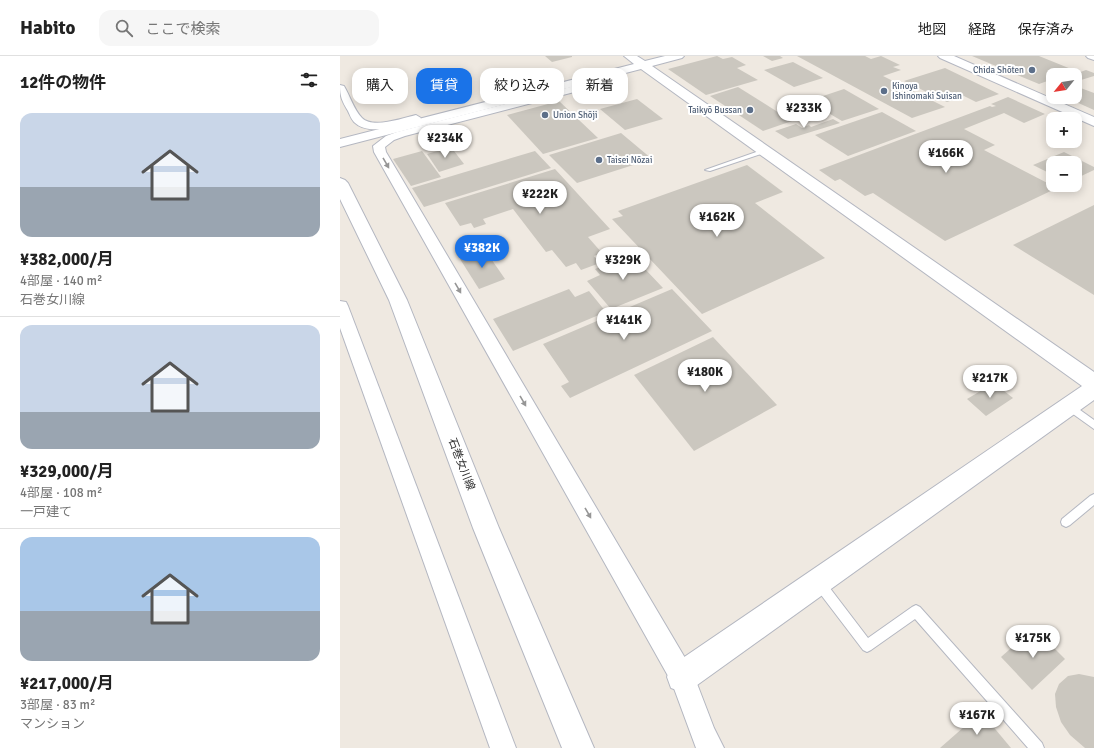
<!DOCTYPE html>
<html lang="ja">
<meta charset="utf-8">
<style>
:root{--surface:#fff;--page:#f6f6f6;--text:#222;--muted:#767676;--line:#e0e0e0;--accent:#1a73e8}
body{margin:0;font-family:Signika,"Noto Sans JP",sans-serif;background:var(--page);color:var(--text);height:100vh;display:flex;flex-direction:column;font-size:15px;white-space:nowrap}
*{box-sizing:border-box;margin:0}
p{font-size:13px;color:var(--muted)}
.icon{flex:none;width:22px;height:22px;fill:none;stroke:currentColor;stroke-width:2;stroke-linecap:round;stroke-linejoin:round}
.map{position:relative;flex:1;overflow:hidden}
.sheet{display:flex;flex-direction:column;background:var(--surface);width:340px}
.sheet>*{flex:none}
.hud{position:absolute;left:12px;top:12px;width:380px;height:36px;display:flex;gap:8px}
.needle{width:26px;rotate:240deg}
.tools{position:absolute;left:706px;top:12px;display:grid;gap:8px}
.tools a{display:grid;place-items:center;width:36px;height:36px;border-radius:8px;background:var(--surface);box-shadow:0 2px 10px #0003;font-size:20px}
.price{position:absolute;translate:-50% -34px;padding:0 9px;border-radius:14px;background:#fff;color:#222;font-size:13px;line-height:26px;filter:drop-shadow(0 1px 2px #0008)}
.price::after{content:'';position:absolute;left:50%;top:24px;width:12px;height:9px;margin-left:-6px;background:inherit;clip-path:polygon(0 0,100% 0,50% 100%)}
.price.current{background:var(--accent);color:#fff}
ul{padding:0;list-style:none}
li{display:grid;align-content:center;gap:8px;height:212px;padding:0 20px}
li+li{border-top:1px solid var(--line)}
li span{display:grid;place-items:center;height:124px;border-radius:12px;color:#555}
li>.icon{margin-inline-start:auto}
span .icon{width:72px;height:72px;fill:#fffc;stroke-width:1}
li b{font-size:17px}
h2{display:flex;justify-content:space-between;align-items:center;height:48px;padding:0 20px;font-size:17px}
.chip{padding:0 14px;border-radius:12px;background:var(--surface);box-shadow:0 2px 10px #0003;font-size:14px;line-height:36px}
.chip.current{background:var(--accent);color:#fff}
header{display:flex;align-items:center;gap:24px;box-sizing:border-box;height:56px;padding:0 20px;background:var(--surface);border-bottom:1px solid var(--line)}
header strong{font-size:19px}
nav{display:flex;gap:22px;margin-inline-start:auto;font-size:14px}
.search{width:280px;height:36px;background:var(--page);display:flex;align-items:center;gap:10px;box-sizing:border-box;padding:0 14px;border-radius:12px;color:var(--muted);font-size:15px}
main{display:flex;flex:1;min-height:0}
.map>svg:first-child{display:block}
.building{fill:#cbc7bf}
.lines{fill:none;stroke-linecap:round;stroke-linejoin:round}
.service-casing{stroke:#b4b7c1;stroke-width:2}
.minor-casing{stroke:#b4b7c1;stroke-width:2}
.tertiary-casing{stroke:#b4b7c1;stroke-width:2}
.secondary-casing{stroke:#b4b7c1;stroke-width:2}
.service{fill:#fff;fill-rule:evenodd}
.minor{fill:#fff;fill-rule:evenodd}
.tertiary{fill:#fff;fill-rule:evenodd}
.secondary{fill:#fff;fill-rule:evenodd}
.oneway{fill:#969696}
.service-dot{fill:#5c6f8a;stroke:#fff;stroke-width:1.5}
.labels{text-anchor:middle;stroke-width:4;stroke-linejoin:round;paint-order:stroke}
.far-service-label{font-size:9px;fill:#4e5e75;stroke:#fff;text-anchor:start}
.street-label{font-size:11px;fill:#2e2e2e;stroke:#fff}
</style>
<header>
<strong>Habito</strong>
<div class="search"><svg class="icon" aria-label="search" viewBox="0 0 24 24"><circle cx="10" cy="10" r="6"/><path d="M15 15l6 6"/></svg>ここで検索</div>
<nav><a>地図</a><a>経路</a><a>保存済み</a></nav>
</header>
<main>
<section class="sheet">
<h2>12件の物件<svg class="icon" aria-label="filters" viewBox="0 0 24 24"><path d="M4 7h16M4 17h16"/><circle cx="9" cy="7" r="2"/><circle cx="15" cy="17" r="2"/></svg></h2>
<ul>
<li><span style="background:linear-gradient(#c9d6e8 60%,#9aa5b1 0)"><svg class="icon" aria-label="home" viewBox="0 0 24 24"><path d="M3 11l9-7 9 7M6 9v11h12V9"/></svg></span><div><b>¥382,000/月</b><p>4部屋 · 140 m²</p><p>石巻女川線</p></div></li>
<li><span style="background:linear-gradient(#c9d6e8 70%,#9aa5b1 0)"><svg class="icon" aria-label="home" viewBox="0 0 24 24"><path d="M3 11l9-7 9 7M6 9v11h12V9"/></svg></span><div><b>¥329,000/月</b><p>4部屋 · 108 m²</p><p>一戸建て</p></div></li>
<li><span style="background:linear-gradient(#a9c7e8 60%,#9aa5b1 0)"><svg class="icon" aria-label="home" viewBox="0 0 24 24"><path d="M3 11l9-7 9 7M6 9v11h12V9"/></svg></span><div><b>¥217,000/月</b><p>3部屋 · 83 m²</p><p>マンション</p></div></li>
</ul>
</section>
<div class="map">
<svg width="754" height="692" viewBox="0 0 754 692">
<rect width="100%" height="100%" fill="#efe9e1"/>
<g class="building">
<path d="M205,0H232V1L212,6Z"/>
<path d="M377,0L383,3L392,1L406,9L397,12L418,24L366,39L328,13Z"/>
<path d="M423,0H440L443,2L432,5Z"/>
<path d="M457,0H525L531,3L541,0L560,9L553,11L561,14L543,20L605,51L572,62Z"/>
<path d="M632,0H699L736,15L724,19H713V23L699,28Z"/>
<path d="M453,6L483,22L454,31L424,14Z"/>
<path d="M605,12L659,38L636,46L624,40L607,46L564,25Z"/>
<path d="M746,14L754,17V20L741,24L735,22V18Z"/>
<path d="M398,31L452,65L423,75L370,40Z"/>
<path d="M738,31L754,37V54L725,41H735V32Z"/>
<path d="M504,33L539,53L502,65L468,45Z"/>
<path d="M668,41L705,58L684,67L664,57L624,73L655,89L644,94L717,132L605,185L533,137L525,140L500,123L495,125L479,114L650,50L652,51L656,50L651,48Z"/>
<path d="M297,43L323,63L285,74L260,53Z"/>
<path d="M219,45L258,82L203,98L167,59Z"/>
<path d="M542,56L576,75L508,100L475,79Z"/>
<path d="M493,63L500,67L448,83L435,75L456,68L462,72L469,69L471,71Z"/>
<path d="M281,77L312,103L237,127L209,99Z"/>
<path d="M111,91L124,108L99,116L87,98Z"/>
<path d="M82,95L101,121L71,130L53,103Z"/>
<path d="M195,95L211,112L84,151L72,132Z"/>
<path d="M724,96L754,111V114L735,123V107H713V119L693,109Z"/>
<path d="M407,109L443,136L415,147L485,202L362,258L272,163L283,160L278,155Z"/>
<path d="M215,113L270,173L248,181L262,197L254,200L260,207L241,214L236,207L226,211L212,194L206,196L173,153L143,163L146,168L134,172L131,167L120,170L105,147Z"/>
<path d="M754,149V239L673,189Z"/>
<path d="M145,194L165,223L139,233L120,203Z"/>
<path d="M288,195L323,232L271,253L247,225L260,219L255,213L270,207L266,203Z"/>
<path d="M229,233L235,241L249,235L266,256L173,295L153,263Z"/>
<path d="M332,233L372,275L230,342L221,330L229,326L203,288Z"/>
<path d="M373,281L437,349L354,395L294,319Z"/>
<path d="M654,327L673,342L646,360L627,343Z"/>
<path d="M694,572L725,603L692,634L661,601Z"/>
<path d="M739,618L754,621V692H745L730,679L721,666L716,651L715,638L719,628L728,620Z"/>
<path d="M641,656L671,692H600Z"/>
</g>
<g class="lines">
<g class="service-casing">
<g id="service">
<path d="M425,93L427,94V96L370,115L365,114Z"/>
<path d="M729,346L754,364V373L726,353L724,350L726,347Z"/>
<path d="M754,438V449L730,469L726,471L722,469L721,466L722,463L750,440Z"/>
<path d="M479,522L483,523L528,582L572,551L576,549L580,551L702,687L704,692H688L575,563L531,594L527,596L523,594L475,531L473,527L475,523Z"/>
</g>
</g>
<g class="minor-casing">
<g id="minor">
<path d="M284,11L287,12L289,14L287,16L242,34L65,80L54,84L45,91L46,96L351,612L374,672L384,692H356L332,627L34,96L33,90L46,80L57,76L234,30Z"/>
<path d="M0,29L4,30C10,40 14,54 22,62C33,73 63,62 76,59L81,62L80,64C63,69 29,81 14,66C11,63 10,59 8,55C2,45 0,41 0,29Z"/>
<path d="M0,245L6,246L8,250L176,692H150L0,272Z"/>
</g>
</g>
<g class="tertiary-casing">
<g id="tertiary">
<path d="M284,0H297L305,5L325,0H344L342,2L312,10L754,316V344L353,632L342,636L331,632L327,621L331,610L742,330L301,13L0,91V83L294,8Z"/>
<path d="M598,0H614L754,61V70L600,2Z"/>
<path d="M746,0H754V4L748,2Z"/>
</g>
</g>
<g class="secondary-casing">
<path id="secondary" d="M0,122L5,124L8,127L67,244L159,472L254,692H222L133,472L49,244L0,143Z"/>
</g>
<use href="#service" class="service"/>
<use href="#minor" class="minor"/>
<use href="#tertiary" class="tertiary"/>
<use href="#secondary" class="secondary"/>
</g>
<defs><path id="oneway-solid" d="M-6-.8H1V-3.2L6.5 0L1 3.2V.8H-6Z"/></defs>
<g class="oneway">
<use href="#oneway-solid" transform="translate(46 107) rotate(60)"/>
<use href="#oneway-solid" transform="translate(118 232) rotate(60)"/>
<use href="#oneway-solid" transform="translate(183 345) rotate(60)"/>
<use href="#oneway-solid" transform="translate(248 457) rotate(60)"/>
</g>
<g class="service-dot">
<circle cx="692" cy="14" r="4"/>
<circle cx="544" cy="35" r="4"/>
<circle cx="410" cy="54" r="4"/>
<circle cx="205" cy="59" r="4"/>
<circle cx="259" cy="104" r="4"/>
</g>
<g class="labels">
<g class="far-service-label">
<text x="684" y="17" text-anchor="end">Chida Shōten</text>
<text x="552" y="33">Kinoya<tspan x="552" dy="10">Ishinomaki Suisan</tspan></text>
<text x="402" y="57" text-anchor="end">Taikyō Bussan</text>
<text x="213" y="62">Union Shōji</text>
<text x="267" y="107">Taisei Nōzai</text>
</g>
<g class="street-label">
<text transform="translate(122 408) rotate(69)" y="4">石巻女川線</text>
</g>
</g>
</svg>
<div class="tools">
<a><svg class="needle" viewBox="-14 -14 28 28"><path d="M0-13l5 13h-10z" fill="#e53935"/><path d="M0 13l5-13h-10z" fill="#767676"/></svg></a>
<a>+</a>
<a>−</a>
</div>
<b class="price" style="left:464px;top:73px">¥233K</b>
<b class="price" style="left:105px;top:103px">¥234K</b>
<b class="price" style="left:606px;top:118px">¥166K</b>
<b class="price" style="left:200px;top:159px">¥222K</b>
<b class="price" style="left:377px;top:182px">¥162K</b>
<b class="price current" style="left:142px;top:213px">¥382K</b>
<b class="price" style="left:283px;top:225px">¥329K</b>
<b class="price" style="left:284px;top:285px">¥141K</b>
<b class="price" style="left:365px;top:337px">¥180K</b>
<b class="price" style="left:650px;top:343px">¥217K</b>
<b class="price" style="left:693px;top:603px">¥175K</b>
<b class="price" style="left:637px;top:680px">¥167K</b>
<div class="hud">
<a class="chip">購入</a>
<a class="chip current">賃貸</a>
<a class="chip">絞り込み</a>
<a class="chip">新着</a>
</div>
</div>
</main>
